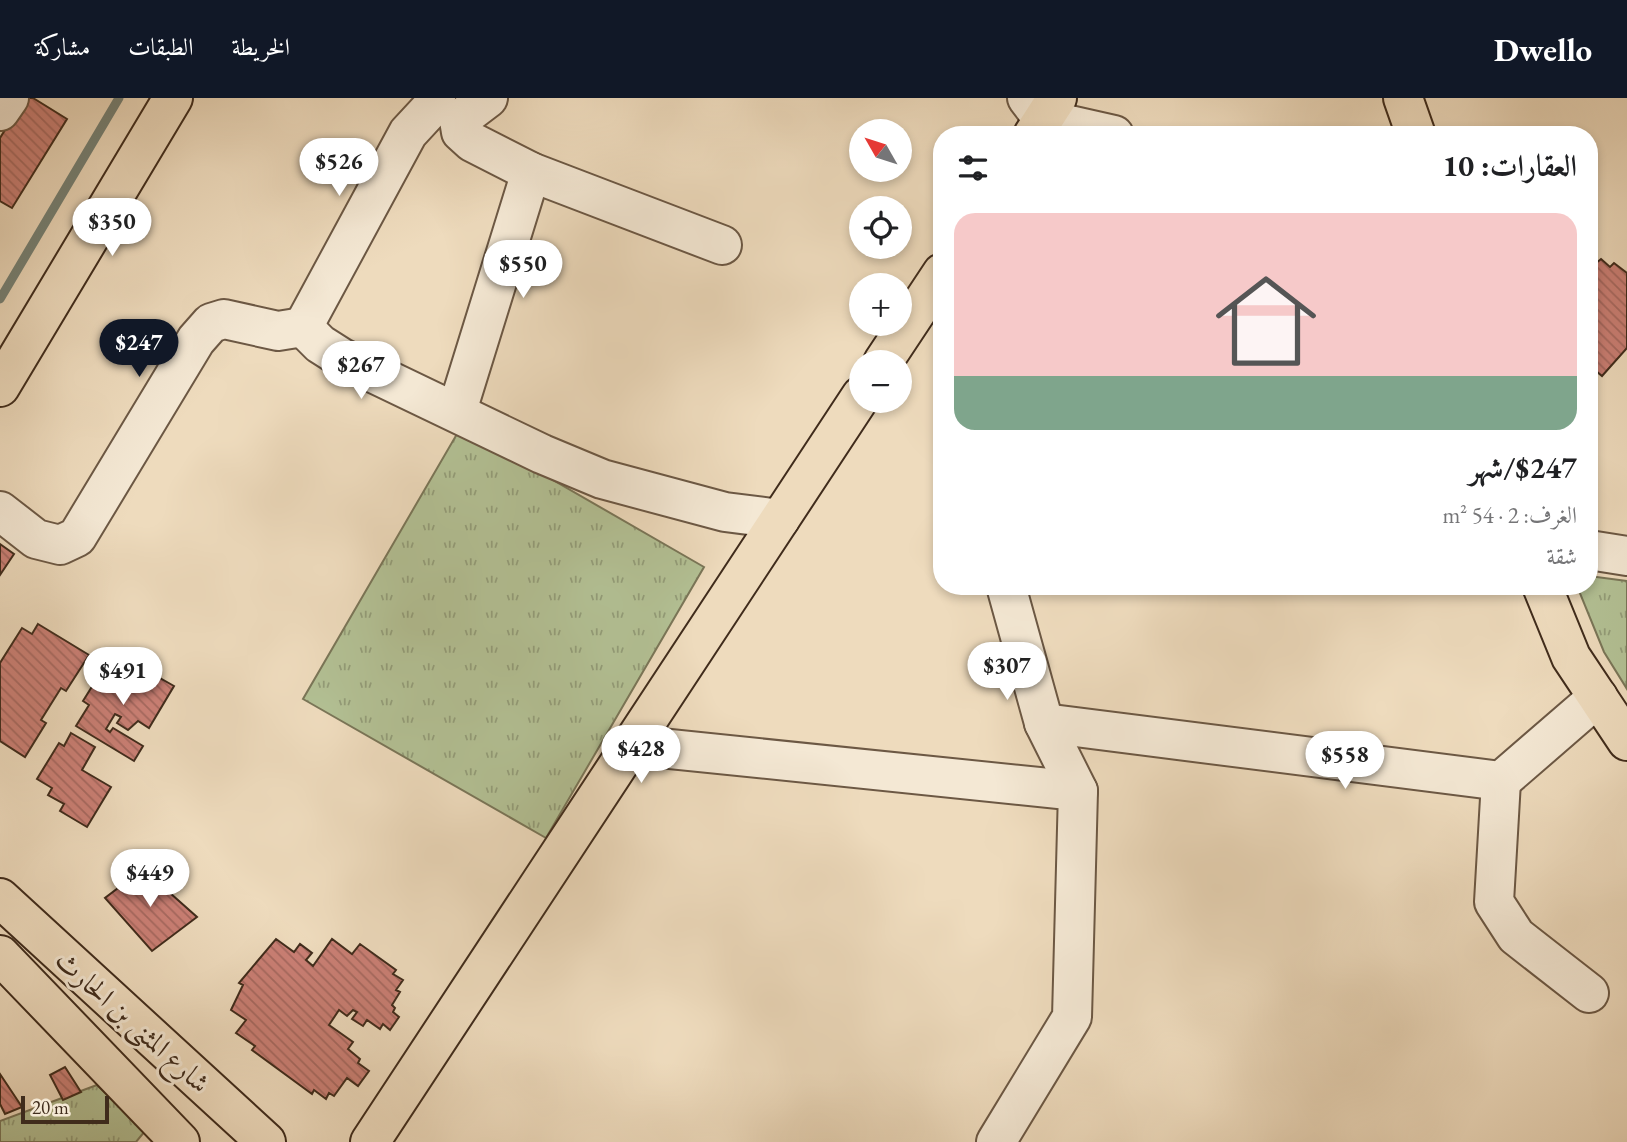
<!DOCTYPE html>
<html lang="ar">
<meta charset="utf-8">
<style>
:root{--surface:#fff;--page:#f2f2f2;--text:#202124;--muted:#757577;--line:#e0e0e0;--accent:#111827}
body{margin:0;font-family:"EB Garamond",Amiri,serif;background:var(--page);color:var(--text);direction:rtl;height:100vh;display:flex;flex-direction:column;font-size:26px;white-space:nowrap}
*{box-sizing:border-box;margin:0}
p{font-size:23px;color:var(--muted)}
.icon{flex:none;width:38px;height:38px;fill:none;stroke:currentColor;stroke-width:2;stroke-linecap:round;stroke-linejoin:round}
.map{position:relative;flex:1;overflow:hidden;direction:ltr}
.panel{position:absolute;left:933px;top:28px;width:665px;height:469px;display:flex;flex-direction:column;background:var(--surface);border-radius:28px;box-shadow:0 4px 10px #0003;direction:rtl}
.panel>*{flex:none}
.needle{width:46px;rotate:309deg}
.tools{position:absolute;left:849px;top:21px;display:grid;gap:14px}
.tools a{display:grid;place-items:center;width:63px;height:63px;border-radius:50%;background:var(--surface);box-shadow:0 4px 10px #0003;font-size:35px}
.scale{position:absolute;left:21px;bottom:18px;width:88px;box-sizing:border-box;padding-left:7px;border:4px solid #402c1c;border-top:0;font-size:19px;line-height:24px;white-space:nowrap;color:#402c1c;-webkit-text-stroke:5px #f4e8d4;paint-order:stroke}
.price{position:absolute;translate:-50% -60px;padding:0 16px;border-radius:24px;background:#fff;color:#222;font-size:23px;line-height:46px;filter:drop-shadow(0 2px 4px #0008)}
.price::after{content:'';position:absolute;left:50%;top:42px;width:21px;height:16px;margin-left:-10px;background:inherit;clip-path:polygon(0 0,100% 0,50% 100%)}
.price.selected{background:var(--accent);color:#fff}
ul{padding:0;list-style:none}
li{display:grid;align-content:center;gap:14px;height:371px;padding:0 21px}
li+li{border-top:2px solid var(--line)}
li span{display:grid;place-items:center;height:217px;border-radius:21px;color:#555}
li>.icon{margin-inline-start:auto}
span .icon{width:126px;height:126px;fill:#fffc;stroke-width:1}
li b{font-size:30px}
h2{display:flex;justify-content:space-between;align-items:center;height:84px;padding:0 21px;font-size:30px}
header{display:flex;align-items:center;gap:42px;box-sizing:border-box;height:98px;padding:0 35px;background:var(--accent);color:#fff}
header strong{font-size:33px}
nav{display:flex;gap:38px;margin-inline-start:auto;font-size:24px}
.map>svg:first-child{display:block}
.grass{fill:url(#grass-tufts);stroke:#7a7658;stroke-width:2}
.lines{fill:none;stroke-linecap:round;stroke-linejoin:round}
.stream{stroke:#758277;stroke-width:9}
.building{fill:url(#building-back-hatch);stroke:#402c1c;stroke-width:2}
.minor-casing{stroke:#6c5844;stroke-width:42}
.major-casing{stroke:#402c1c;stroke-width:42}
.minor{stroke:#f4e8d4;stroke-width:38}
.major{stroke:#eedbbd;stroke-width:38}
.labels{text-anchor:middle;stroke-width:6;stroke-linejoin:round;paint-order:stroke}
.street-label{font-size:28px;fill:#402c1c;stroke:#f4e8d4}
</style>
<header>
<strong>Dwello</strong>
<nav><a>الخريطة</a><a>الطبقات</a><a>مشاركة</a></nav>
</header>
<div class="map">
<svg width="1627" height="1044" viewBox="0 0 1627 1044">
<defs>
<pattern id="grass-tufts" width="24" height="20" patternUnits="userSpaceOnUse" patternTransform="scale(1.75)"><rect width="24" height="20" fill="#b3c195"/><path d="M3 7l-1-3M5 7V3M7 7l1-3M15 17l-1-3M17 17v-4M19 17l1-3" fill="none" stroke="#939d79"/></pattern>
<pattern id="building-back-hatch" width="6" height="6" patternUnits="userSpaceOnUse" patternTransform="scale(1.75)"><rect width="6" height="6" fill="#cb8076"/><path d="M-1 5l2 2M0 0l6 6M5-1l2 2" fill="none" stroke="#a66960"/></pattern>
</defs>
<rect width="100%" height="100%" fill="#eedbbd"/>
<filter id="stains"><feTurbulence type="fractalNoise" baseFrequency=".00286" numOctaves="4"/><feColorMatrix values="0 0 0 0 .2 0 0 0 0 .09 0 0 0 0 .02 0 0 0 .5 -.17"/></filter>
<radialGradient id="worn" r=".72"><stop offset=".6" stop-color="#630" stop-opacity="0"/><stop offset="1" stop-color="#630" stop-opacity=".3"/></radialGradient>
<g class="grass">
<path d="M461,329L704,469L546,740L303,601Z"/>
<path d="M1589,478L1627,483V591L1604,554L1577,488H1589Z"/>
<path d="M97,987L145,1033L136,1044H0V1023Z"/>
</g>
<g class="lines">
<path class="stream" d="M0,201L119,0"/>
</g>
<g class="building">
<path d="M25,0H33L67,21L12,110L0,103V40Z"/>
<path d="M1601,161L1610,169L1614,165L1627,175V250L1602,278L1589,267V171Z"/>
<path d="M0,446L14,456L0,477Z"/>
<path d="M38,526L89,557L66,593L61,590L41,622L46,625L25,659L0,643V565L22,530L32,536Z"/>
<path d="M106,566L126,577L130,571L146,580L149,574L174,588L149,630L138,623L128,632L117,625L121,619L115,616L106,631L110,634L113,630L143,648L134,663L76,628L89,607L83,603Z"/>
<path d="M71,635L95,649L82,672L111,689L87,729L60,713L64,706L48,697L52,690L37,681L59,645L64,648Z"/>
<path d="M143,771L197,819L152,853L105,800Z"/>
<path d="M276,841L294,854L300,846L312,855L306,862L313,868L332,841L352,856L360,846L396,872L393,876L403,882L396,892L400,894L392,907L395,910L393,914L399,919L390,932L383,926L380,931L367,922L363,928L352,921L357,914L353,912L347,918L339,912L329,927L353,944L348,951L360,961L358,965L369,973L358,988L347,980L334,998L329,995L326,1001L314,992L312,996L252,952L255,948L236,935L246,922L231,912L243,887L239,885Z"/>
<path d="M65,969L81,994L63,1002L50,977Z"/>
<path d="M0,976L22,1009L5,1016L0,1006Z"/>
</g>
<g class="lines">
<g class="minor-casing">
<g id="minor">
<path d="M1027,0L1043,21L1114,37"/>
<path d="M0,13L9,0"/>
<path d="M459,22L461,34L472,44L531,74L722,147"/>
<path d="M459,22L488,0"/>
<path d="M303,229L320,246L342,260L542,356L602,381L725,414L780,421"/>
<path d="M303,229L408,35L432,9L436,0"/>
<path d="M457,313L531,74"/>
<path d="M0,413L36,441L60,447L77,439L196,242L211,225L224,221L278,233L303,229"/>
<path d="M1589,452L1627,458"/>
<path d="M1006,488L1044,625L1078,693"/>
<path d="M1044,625L1501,683L1598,599"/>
<path d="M631,647L1078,693L1072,919L996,1044"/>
<path d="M1501,683L1494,804L1516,838L1589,895"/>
</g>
</g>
<g class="major-casing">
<g id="major">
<path d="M1403,0L1416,37"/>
<path d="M1033,37L1057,0"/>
<path d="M883,264L942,175"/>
<path d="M0,289L173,0"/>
<path d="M1542,488L1571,559L1627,643"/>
<path d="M0,800L266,1044"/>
<path d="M0,857L180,1044"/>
<path d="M370,1044L861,298"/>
</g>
</g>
<use href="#minor" class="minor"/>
<use href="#major" class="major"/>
</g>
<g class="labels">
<g class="street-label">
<text transform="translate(133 923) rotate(42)" y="10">شارع المثنى بن الحارث</text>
</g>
</g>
<rect width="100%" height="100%" filter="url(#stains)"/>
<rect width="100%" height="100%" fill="url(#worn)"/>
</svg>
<div class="tools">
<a><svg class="needle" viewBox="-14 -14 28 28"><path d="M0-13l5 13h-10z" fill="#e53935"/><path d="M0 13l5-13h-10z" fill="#757577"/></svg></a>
<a><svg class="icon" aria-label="locate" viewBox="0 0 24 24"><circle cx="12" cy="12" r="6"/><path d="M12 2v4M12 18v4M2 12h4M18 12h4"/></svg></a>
<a>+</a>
<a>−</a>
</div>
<div class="scale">20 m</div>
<b class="price" style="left:339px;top:100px">$526</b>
<b class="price" style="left:112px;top:160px">$350</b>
<b class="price" style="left:523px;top:202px">$550</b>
<b class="price selected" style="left:139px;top:281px">$247</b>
<b class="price" style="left:361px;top:303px">$267</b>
<b class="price" style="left:1007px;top:604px">$307</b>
<b class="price" style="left:123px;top:609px">$491</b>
<b class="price" style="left:641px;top:687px">$428</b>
<b class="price" style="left:1345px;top:693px">$558</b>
<b class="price" style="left:150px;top:811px">$449</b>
<section class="panel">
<h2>العقارات: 10<svg class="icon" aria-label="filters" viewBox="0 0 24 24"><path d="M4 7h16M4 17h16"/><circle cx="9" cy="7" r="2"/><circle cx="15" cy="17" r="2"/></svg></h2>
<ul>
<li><span style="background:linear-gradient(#f6c9c9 75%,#7fa58c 0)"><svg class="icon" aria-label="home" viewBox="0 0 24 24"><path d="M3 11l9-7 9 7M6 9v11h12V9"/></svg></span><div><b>$247/شهر</b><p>الغرف: 2 · 54 m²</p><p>شقة</p></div></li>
</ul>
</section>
</div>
